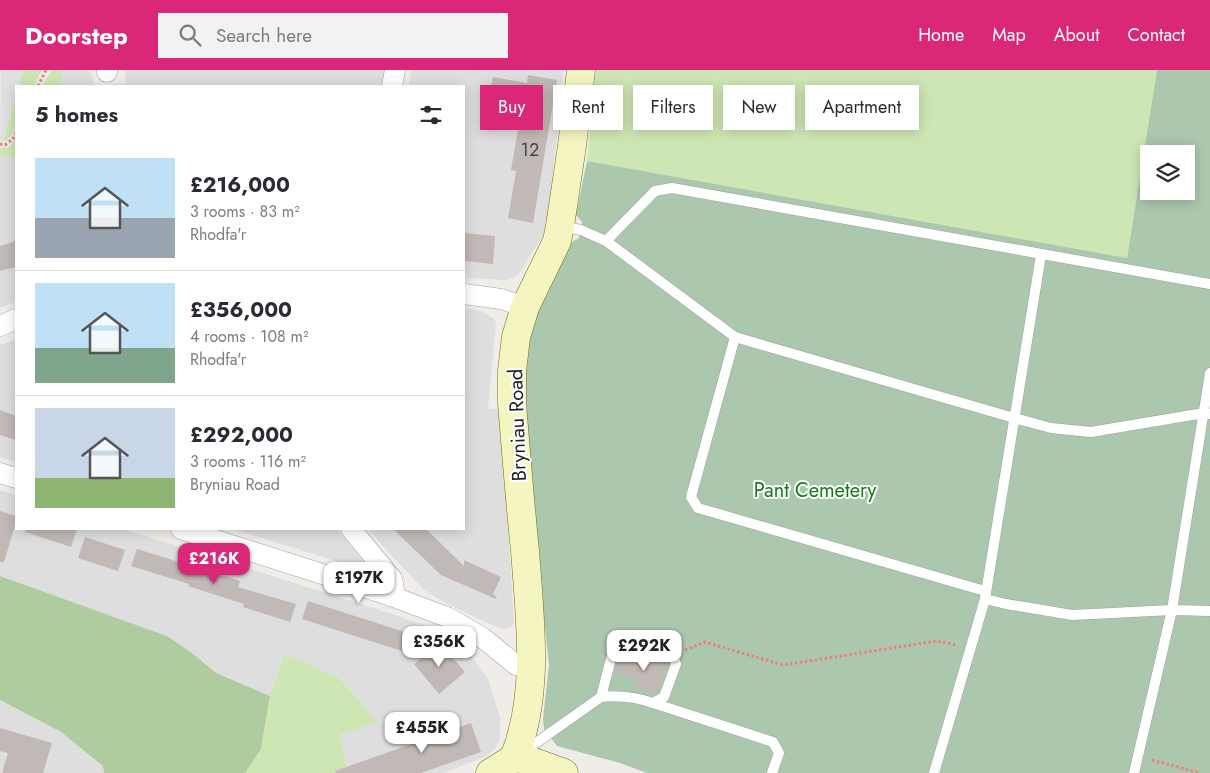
<!DOCTYPE html>
<meta charset="utf-8">
<style>
:root{--surface:#fff;--page:#f2f2f3;--text:#2b2b33;--muted:#7c7c81;--line:#e1e1e2;--accent:#db2777}
body{margin:0;font-family:Jost,sans-serif;background:var(--page);color:var(--text);height:100vh;display:flex;flex-direction:column;font-size:19px;white-space:nowrap}
*{box-sizing:border-box;margin:0}
p{font-size:16px;color:var(--muted)}
.icon{flex:none;width:28px;height:28px;fill:none;stroke:currentColor;stroke-width:2;stroke-linecap:round;stroke-linejoin:round}
.map{position:relative;flex:1;overflow:hidden}
.details{position:absolute;left:15px;top:15px;width:450px;height:445px;display:flex;flex-direction:column;background:var(--surface);border-radius:0px;box-shadow:0 2px 12px #0003}
.details>*{flex:none}
.banner{position:absolute;left:480px;top:15px;width:475px;height:45px;display:flex;gap:10px}
.controls{position:absolute;left:1140px;top:75px;display:grid;gap:10px}
.controls a{display:grid;place-items:center;width:55px;height:55px;border-radius:0px;background:var(--surface);box-shadow:0 2px 12px #0003;font-size:25px}
.price{position:absolute;translate:-50% -42px;padding:0 11px;border-radius:10px;background:#fff;color:#222;font-size:16px;line-height:32px;filter:drop-shadow(0 1px 2px #0008)}
.price::after{content:'';position:absolute;left:50%;top:30px;width:15px;height:11px;margin-left:-8px;background:inherit;clip-path:polygon(0 0,100% 0,50% 100%)}
.price.selected{background:var(--accent);color:#fff}
ul{padding:0;list-style:none}
li{display:flex;align-items:center;gap:15px;height:125px;padding:0 20px}
li+li{border-top:1px solid var(--line)}
li span{display:grid;place-items:center;flex:none;width:140px;height:100px;border-radius:0px;color:#555}
li>.icon{margin-inline-start:auto}
span .icon{width:60px;height:60px;fill:#fffc;stroke-width:1}
li b{font-size:21px}
h2{display:flex;justify-content:space-between;align-items:center;height:60px;padding:0 20px;font-size:21px}
.tag{padding:0 18px;border-radius:0px;background:var(--surface);box-shadow:0 2px 12px #0003;font-size:18px;line-height:45px}
.tag.selected{background:var(--accent);color:#fff}
header{display:flex;align-items:center;gap:30px;box-sizing:border-box;height:70px;padding:0 25px;background:var(--accent);color:#fff}
header strong{font-size:24px}
nav{display:flex;gap:28px;margin-inline-start:auto;font-size:18px}
.search{width:350px;height:45px;background:var(--page);display:flex;align-items:center;gap:12px;box-sizing:border-box;padding:0 18px;border-radius:0px;color:var(--muted);font-size:19px}
.map>svg:first-child{display:block}
.residential{fill:#dfdede}
.grass{fill:#cee6b3}
.forest{fill:#afcca0}
.cemetery{fill:#abc7ae;fill-rule:evenodd}
.parking{fill:#e1e1e1}
.building{fill:#c1b9b5}
.lines{fill:none;stroke-linecap:round;stroke-linejoin:round}
.lane-casing{stroke:#a2a2a2;stroke-width:11}
.street-casing{stroke:#a2a2a2;stroke-width:21}
.secondary-casing{stroke:#6b710e;stroke-width:29}
.path{stroke:#ef817a;stroke-width:3;stroke-dasharray:2.5 2.5;stroke-linecap:butt}
.lane{stroke:#fff;stroke-width:10}
.street{stroke:#fff;stroke-width:20}
.secondary{stroke:#f5f5c1;stroke-width:28}
.labels{text-anchor:middle;stroke-width:4;stroke-linejoin:round;paint-order:stroke}
.number-label{font-size:18px;fill:#494746}
.street-label{font-size:20px;fill:#212121;stroke:#fff}
.park-label{font-size:20px;fill:#157918;stroke:#fff}
</style>
<header>
<strong>Doorstep</strong>
<div class="search"><svg class="icon" aria-label="search" viewBox="0 0 24 24"><circle cx="10" cy="10" r="6"/><path d="M15 15l6 6"/></svg>Search here</div>
<nav><a>Home</a><a>Map</a><a>About</a><a>Contact</a></nav>
</header>
<div class="map">
<svg width="1210" height="703" viewBox="0 0 1210 703">
<rect width="100%" height="100%" fill="#f0ede8"/>
<g class="residential">
<path d="M61,0H88L92,6L94,16H61Z"/>
<path d="M125,0H387L385,16H105L126,13Z"/>
<path d="M411,0H563L560,41L546,160L519,204L513,208L506,210L464,208V16H409Z"/>
<path d="M0,87H16V232L0,238Z"/>
<path d="M464,238L481,241L493,248L496,253L488,339L500,338L514,552L511,557L507,559H501L447,534L424,520L379,472L369,459H464Z"/>
<path d="M16,269V392L0,387V275Z"/>
<path d="M0,420L16,425V459H123L389,543L435,559L459,573L476,592L489,611L500,648V667L496,678L485,687L443,703H348L340,665L377,653L361,632L338,607L284,585L270,626L216,603L192,583L167,566L0,506Z"/>
<path d="M232,459H337L367,497L366,500Z"/>
<path d="M0,630L61,662L103,696L104,703H0Z"/>
</g>
<g class="grass">
<path d="M23,0H42L34,16H19Z"/>
<path d="M52,0H61V16H42Z"/>
<path d="M596,0H1157L1127,188L587,91Z"/>
<path d="M16,26C16,40 20,66 3,72Z"/>
<path d="M16,68V87H0V77L8,78Z"/>
<path d="M284,584L338,607L361,632L377,653L340,665L348,703H245L261,679L270,626Z"/>
</g>
<path class="forest" d="M0,506L167,566L192,583L216,603L270,626L261,679L245,703H104L103,696L61,662L0,630Z"/>
<path class="cemetery" d="M1157,0H1210V703H647L620,693L557,676L544,659L543,649L549,595L534,457L525,309L532,253L570,173L579,168L582,152L576,145L587,91L1127,188ZM1149,84H1186V121H1149Z"/>
<path class="parking" d="M1,0H23L19,16H16V26L3,72L0,71Z"/>
<g class="building">
<path d="M528,5L557,10L533,153L508,148L516,101L511,100L523,32L489,26L493,7L527,13Z"/>
<path d="M464,163L495,166L493,194L464,191Z"/>
<path d="M16,171V197L0,201V176Z"/>
<path d="M0,340L16,346V370L0,365Z"/>
<path d="M0,441L16,446V452L4,492H0Z"/>
<path d="M26,459H77L71,477L25,462Z"/>
<path d="M393,459H426L464,496V490L501,507L493,524L497,528L496,529L441,505Z"/>
<path d="M85,467L125,480L118,501L78,488Z"/>
<path d="M137,479L240,511L238,517L296,534L290,552L243,537L244,534L188,516L189,514L131,496Z"/>
<path d="M308,531L411,564L405,582L302,549Z"/>
<path d="M440,573L465,602L439,624L414,594Z"/>
<path d="M647,584L667,589L668,592L658,622L656,623L635,617L637,610L614,603L620,586L644,592Z"/>
<path d="M471,653L481,682L421,703H336L335,701Z"/>
<path d="M0,658L52,673L43,703H2L8,683L0,681Z"/>
</g>
<g class="lines">
<g class="lane-casing">
<g id="lane">
<path d="M560,156L581,160L606,171L735,267L1014,348L1051,358L1091,362L1204,343L1210,344"/>
<path d="M606,171L655,121L672,118L1210,214"/>
<path d="M735,267L691,427L698,438L985,521"/>
<path d="M985,529L1006,534L1072,545L1172,540L1210,541"/>
<path d="M653,633L773,672L779,683L772,703"/>
<path d="M523,682L601,627L613,581C635,571 651,572 672,583L676,594L664,627L653,633C635,627 620,625 601,627"/>
<path d="M934,703L985,529L1041,185"/>
<path d="M1134,703L1172,540L1210,303"/>
</g>
</g>
<g class="street-casing">
<g id="street">
<path d="M107,0V2"/>
<path d="M392,16L395,0"/>
<path d="M464,224L501,229L525,237"/>
<path d="M0,256L16,249"/>
<path d="M0,403L16,408"/>
<path d="M181,459L391,526L447,547L483,568L516,595L532,596"/>
<path d="M351,459L392,509L394,519L391,526"/>
</g>
</g>
<g class="secondary-casing">
<g id="secondary">
<path d="M514,688C540,623 530,550 525,481C520,432 516,383 512,333V301L516,267L525,237L557,171L560,156L572,76L581,0"/>
<path d="M514,688L528,690L564,703"/>
<path d="M490,703L514,688"/>
</g>
</g>
<g class="path">
<path d="M38,16L46,0"/>
<path d="M0,74L5,75L13,69L16,62"/>
<path d="M685,580L705,572L783,595L937,571L957,575"/>
<path d="M1152,690L1200,703"/>
</g>
<use href="#lane" class="lane"/>
<use href="#street" class="street"/>
<use href="#secondary" class="secondary"/>
</g>
<g class="labels">
<g class="number-label">
<text x="530" y="86">12</text>
</g>
<g class="street-label">
<text transform="translate(517 355) rotate(-92)" y="7">Bryniau Road</text>
</g>
<g class="park-label">
<text x="815" y="427">Pant Cemetery</text>
</g>
</g>
</svg>
<div class="controls">
<a><svg class="icon" aria-label="layers" viewBox="0 0 24 24"><path d="M12 4l9 5-9 5-9-5zM3 14l9 5 9-5"/></svg></a>
</div>
<b class="price selected" style="left:214px;top:515px">£216K</b>
<b class="price" style="left:359px;top:534px">£197K</b>
<b class="price" style="left:439px;top:598px">£356K</b>
<b class="price" style="left:644px;top:602px">£292K</b>
<b class="price" style="left:422px;top:684px">£455K</b>
<div class="banner">
<a class="tag selected">Buy</a>
<a class="tag">Rent</a>
<a class="tag">Filters</a>
<a class="tag">New</a>
<a class="tag">Apartment</a>
</div>
<section class="details">
<h2>5 homes<svg class="icon" aria-label="filters" viewBox="0 0 24 24"><path d="M4 7h16M4 17h16"/><circle cx="9" cy="7" r="2"/><circle cx="15" cy="17" r="2"/></svg></h2>
<ul>
<li><span style="background:linear-gradient(#bfe0f5 60%,#9aa5b1 0)"><svg class="icon" aria-label="home" viewBox="0 0 24 24"><path d="M3 11l9-7 9 7M6 9v11h12V9"/></svg></span><div><b>£216,000</b><p>3 rooms · 83 m²</p><p>Rhodfa'r</p></div></li>
<li><span style="background:linear-gradient(#bfe0f5 65%,#7fa58c 0)"><svg class="icon" aria-label="home" viewBox="0 0 24 24"><path d="M3 11l9-7 9 7M6 9v11h12V9"/></svg></span><div><b>£356,000</b><p>4 rooms · 108 m²</p><p>Rhodfa'r</p></div></li>
<li><span style="background:linear-gradient(#c9d6e8 70%,#8fb573 0)"><svg class="icon" aria-label="home" viewBox="0 0 24 24"><path d="M3 11l9-7 9 7M6 9v11h12V9"/></svg></span><div><b>£292,000</b><p>3 rooms · 116 m²</p><p>Bryniau Road</p></div></li>
</ul>
</section>
</div>
